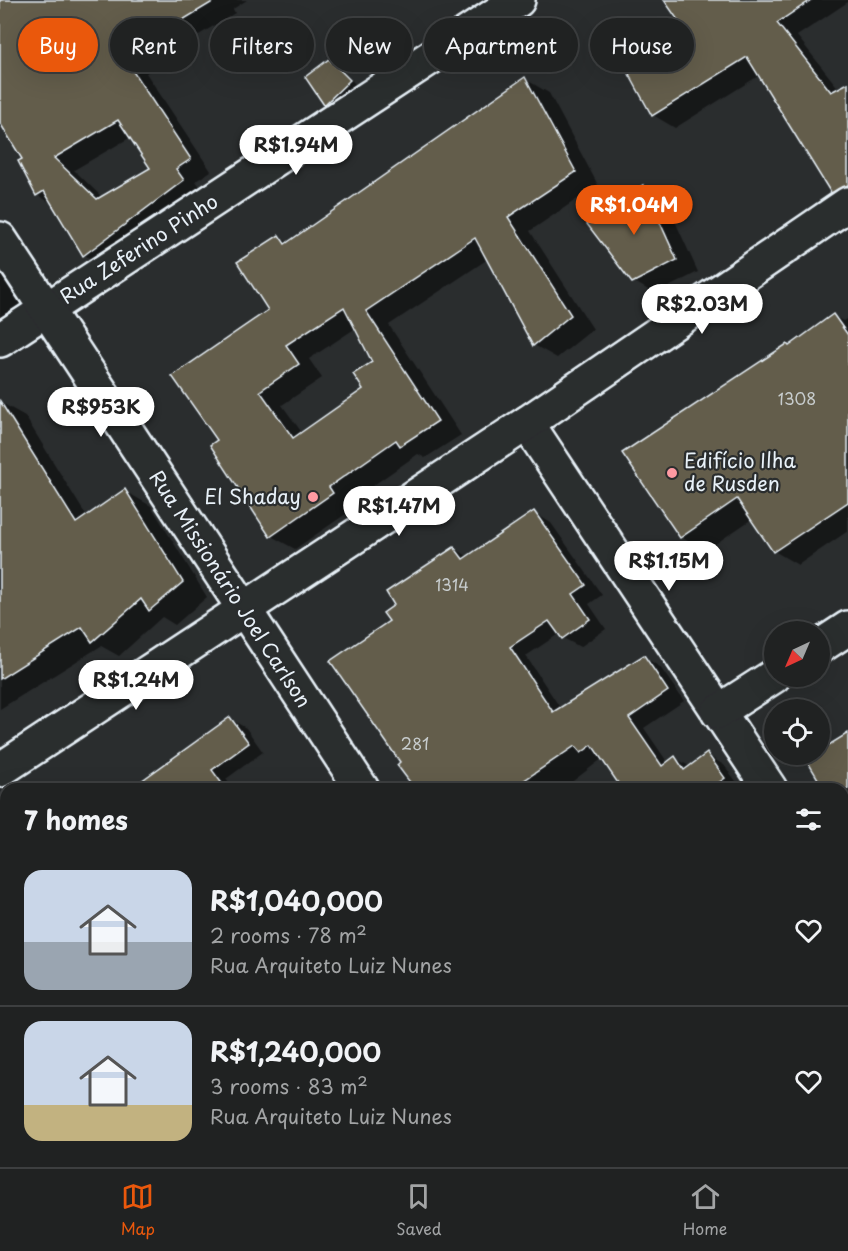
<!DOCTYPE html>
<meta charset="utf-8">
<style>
:root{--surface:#202222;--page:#282a2a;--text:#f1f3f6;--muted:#a2a4a5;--line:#3d3f40;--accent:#ea580c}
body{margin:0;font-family:"Playpen Sans",sans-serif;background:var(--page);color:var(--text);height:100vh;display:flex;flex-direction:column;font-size:22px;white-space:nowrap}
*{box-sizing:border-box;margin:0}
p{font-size:20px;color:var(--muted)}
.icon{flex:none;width:33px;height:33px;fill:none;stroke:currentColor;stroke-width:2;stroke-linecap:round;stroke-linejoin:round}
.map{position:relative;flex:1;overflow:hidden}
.drawer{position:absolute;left:0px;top:783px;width:849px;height:384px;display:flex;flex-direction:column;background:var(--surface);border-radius:18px 18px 0 0;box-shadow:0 6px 24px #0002,0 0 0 2px var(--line)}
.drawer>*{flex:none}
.guide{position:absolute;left:18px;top:18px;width:813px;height:54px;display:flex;gap:12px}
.needle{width:39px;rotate:224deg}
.buttons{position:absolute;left:764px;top:621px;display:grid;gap:12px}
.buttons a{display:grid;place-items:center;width:66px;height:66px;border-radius:50%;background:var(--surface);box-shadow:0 6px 24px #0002,0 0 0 2px var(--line);font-size:30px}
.price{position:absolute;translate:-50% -51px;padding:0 14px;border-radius:21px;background:#fff;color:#222;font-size:20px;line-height:39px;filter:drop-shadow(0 2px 3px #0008)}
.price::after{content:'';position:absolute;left:50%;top:36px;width:18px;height:14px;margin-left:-9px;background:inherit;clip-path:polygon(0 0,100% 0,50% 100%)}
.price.active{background:var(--accent);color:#fff}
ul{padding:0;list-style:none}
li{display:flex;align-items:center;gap:18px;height:150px;padding:0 24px}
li+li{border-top:2px solid var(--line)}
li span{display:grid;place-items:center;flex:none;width:168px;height:120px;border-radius:18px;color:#555}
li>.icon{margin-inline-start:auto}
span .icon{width:72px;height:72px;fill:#fffc;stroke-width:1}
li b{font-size:26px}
h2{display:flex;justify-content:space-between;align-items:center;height:72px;padding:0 24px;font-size:26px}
.chip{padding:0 21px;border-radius:27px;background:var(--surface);box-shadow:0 6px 24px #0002,0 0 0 2px var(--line);font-size:21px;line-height:54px}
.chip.active{background:var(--accent);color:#fff}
.dock{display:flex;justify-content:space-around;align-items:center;height:84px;border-top:2px solid var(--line);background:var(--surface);font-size:16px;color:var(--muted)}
.dock a{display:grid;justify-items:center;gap:3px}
.dock .active{color:var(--accent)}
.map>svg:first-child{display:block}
.shadow{fill:#0007;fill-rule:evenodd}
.building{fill:#645d4c;stroke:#e8f1f8;stroke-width:1.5;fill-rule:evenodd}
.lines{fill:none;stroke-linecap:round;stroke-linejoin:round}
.minor-casing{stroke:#e8f1f8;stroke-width:38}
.major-casing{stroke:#e8f1f8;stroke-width:38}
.minor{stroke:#2a2d2e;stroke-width:33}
.major{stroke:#2a2d2e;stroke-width:33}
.poi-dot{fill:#ff9aa2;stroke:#2a2d2e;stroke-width:2}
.labels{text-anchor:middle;stroke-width:4.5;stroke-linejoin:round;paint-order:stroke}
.number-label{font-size:16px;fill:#c7cccd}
.street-label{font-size:20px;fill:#e8f1f8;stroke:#2a2d2e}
.poi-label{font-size:20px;fill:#e8f1f8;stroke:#2a2d2e;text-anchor:start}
</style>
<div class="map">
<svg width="848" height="1167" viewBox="0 0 848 1167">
<rect width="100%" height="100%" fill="#2a2d2e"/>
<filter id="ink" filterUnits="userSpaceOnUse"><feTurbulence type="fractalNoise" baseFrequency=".0167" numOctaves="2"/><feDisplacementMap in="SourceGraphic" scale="12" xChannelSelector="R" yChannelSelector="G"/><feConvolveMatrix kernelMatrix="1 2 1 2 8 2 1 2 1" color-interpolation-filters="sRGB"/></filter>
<g filter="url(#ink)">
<g class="shadow">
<path d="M0,0H247L233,9L235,13L166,55L169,58L146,73L211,171L196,181L204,192L105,267L84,255L55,205L37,195L24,159L0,120ZM131,137L152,169L103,198L74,170Z"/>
<path d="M666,0H848V2L797,36L839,89L848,84V201L832,192L760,75L675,128L653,115L689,33Z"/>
<path d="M329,61L337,65L356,85L332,108L325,104Z"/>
<path d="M525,79L549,93L598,185L530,231L593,329L557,358L534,345L488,259L389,325L461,435L425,458L418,454L351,501L356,507L295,549L271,536L219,440L270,310L279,237L289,243ZM356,328L374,362L365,389L303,434L282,405L322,378L309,359Z"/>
<path d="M643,187L665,199L698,272L655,294L633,281Z"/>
<path d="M0,266L28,309L0,328Z"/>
<path d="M833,316L843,321L848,318V531L798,565L774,551L752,519L705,551L681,537L790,347Z"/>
<path d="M0,402L25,416L87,517L125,491L151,506L207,597L175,625L162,617L119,656L101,646L0,709Z"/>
<path d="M535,513L551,523L602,595L589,604L606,629L580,647L563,638L560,633L526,656L561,709L644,657L660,667L684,701L644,728L668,763L675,758L691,767L707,755L724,765L741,788L624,789L603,758L564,788L565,789H416L402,763L391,621L397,606L454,548L469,557Z"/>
<path d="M230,719L246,728L263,752L226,779L233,789H192Z"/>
<path d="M848,735V859L843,856V825L847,823L843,816V789H826L819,754Z"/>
<path d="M843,945L848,951V1167H833L830,1161H843Z"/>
<path d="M0,980L6,988V1161H163L168,1167H0Z"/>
<path d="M240,1161H292L283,1167H245Z"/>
<path d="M307,1161H378L379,1163L381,1161H569L573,1167H311Z"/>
<path d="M667,1161H766L757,1167H673Z"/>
</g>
<g class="building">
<path d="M0,0H216L146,42L149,46L126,61L191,159L176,169L184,180L83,256L44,191L36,196L18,161L22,159L0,123ZM118,120L150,168L97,199L54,158Z"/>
<path d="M664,0H811L777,23L831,92L848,83V185L831,193L747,57L652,116L629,74L687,33Z"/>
<path d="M329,59L350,80L324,105L305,77Z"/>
<path d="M525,77L576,172L508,217L571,315L533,346L475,238L366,311L438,421L400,446L396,440L329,487L333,493L270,537L210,445L217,440L172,376L268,310L237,262L279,235L285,244ZM344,307L372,362L353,374L363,389L293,438L260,391L299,364L286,345Z"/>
<path d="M643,185L677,260L632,283L587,224Z"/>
<path d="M833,314L848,335V502L773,552L737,499L680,538L622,453L787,344L789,346Z"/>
<path d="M0,401L76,523L125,489L183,582L149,611L141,599L92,642L82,627L0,679Z"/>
<path d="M534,511L586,585L573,594L590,619L562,639L549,621L510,647L553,712L644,655L668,691L629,718L662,766L675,756L684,770L707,753L725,778L710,789H622L592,745L581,753L575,746L511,789H415L397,765L400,762L330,661L389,621L383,613L394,605L386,592L454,547L463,559Z"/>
<path d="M230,717L249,743L212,770L226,789H130Z"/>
<path d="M848,733V789H824L806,759L813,754H819V751Z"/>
</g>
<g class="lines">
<g class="minor-casing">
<g id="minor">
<path d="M0,340L518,0"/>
<path d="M527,423L770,789"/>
<path d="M244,609L362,789"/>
<path d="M819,647L848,628"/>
<path d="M718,712L774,676"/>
<path d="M0,843L6,852"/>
<path d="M843,897L848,904"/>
<path d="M207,1161L211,1167"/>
<path d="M605,1161L609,1167"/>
</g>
</g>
<g class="major-casing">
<g id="major">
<path d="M0,239L244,609"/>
<path d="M0,770L527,423L848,204"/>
</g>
</g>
<use href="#minor" class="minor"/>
<use href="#major" class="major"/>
</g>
</g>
<g class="poi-dot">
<circle cx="672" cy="473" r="6"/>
<circle cx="313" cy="497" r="6"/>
</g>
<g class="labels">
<g class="number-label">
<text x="797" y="405">1308</text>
<text x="452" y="591">1314</text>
<text x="415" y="750">281</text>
</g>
<g class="street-label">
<text transform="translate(139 249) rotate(-33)" y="7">Rua Zeferino Pinho</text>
<text transform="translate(230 589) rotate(57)" y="7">Rua Missionário Joel Carlson</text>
</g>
<g class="poi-label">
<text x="684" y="468">Edifício Ilha<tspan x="684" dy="23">de Rusden</tspan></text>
<text x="301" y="504" text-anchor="end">El Shaday</text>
</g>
</g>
</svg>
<div class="buttons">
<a><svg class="needle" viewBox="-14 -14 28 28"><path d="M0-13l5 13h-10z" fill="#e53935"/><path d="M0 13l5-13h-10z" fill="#a2a4a5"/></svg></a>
<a><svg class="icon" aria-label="locate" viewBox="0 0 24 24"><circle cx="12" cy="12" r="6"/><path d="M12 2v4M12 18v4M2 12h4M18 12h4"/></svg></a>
</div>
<b class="price" style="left:296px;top:176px">R$1.94M</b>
<b class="price active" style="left:634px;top:236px">R$1.04M</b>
<b class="price" style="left:702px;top:335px">R$2.03M</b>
<b class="price" style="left:101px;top:438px">R$953K</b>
<b class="price" style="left:399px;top:537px">R$1.47M</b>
<b class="price" style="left:669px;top:592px">R$1.15M</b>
<b class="price" style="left:136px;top:711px">R$1.24M</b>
<div class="guide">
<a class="chip active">Buy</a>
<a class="chip">Rent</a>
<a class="chip">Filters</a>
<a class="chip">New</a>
<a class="chip">Apartment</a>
<a class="chip">House</a>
</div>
<section class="drawer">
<h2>7 homes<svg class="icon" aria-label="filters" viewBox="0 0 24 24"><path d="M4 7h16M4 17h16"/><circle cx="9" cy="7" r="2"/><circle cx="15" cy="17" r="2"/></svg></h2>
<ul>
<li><span style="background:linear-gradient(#c9d6e8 60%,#9aa5b1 0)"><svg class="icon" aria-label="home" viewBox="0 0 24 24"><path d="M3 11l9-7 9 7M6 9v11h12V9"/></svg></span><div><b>R$1,040,000</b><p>2 rooms · 78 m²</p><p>Rua Arquiteto Luiz Nunes</p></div><svg class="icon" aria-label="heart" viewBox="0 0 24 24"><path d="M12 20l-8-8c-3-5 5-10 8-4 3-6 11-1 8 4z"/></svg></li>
<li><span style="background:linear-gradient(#c9d6e8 70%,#c2b280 0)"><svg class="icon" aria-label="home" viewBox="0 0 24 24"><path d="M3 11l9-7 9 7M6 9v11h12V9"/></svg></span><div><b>R$1,240,000</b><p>3 rooms · 83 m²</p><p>Rua Arquiteto Luiz Nunes</p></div><svg class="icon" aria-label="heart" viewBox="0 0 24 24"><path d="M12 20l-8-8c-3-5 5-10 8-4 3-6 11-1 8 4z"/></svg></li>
</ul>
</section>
</div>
<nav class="dock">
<a class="active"><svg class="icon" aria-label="map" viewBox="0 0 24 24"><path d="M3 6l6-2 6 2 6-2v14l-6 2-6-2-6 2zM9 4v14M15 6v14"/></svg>Map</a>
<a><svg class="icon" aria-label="saved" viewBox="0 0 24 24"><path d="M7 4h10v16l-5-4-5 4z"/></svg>Saved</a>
<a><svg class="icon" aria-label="home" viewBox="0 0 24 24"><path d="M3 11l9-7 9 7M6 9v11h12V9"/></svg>Home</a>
</nav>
